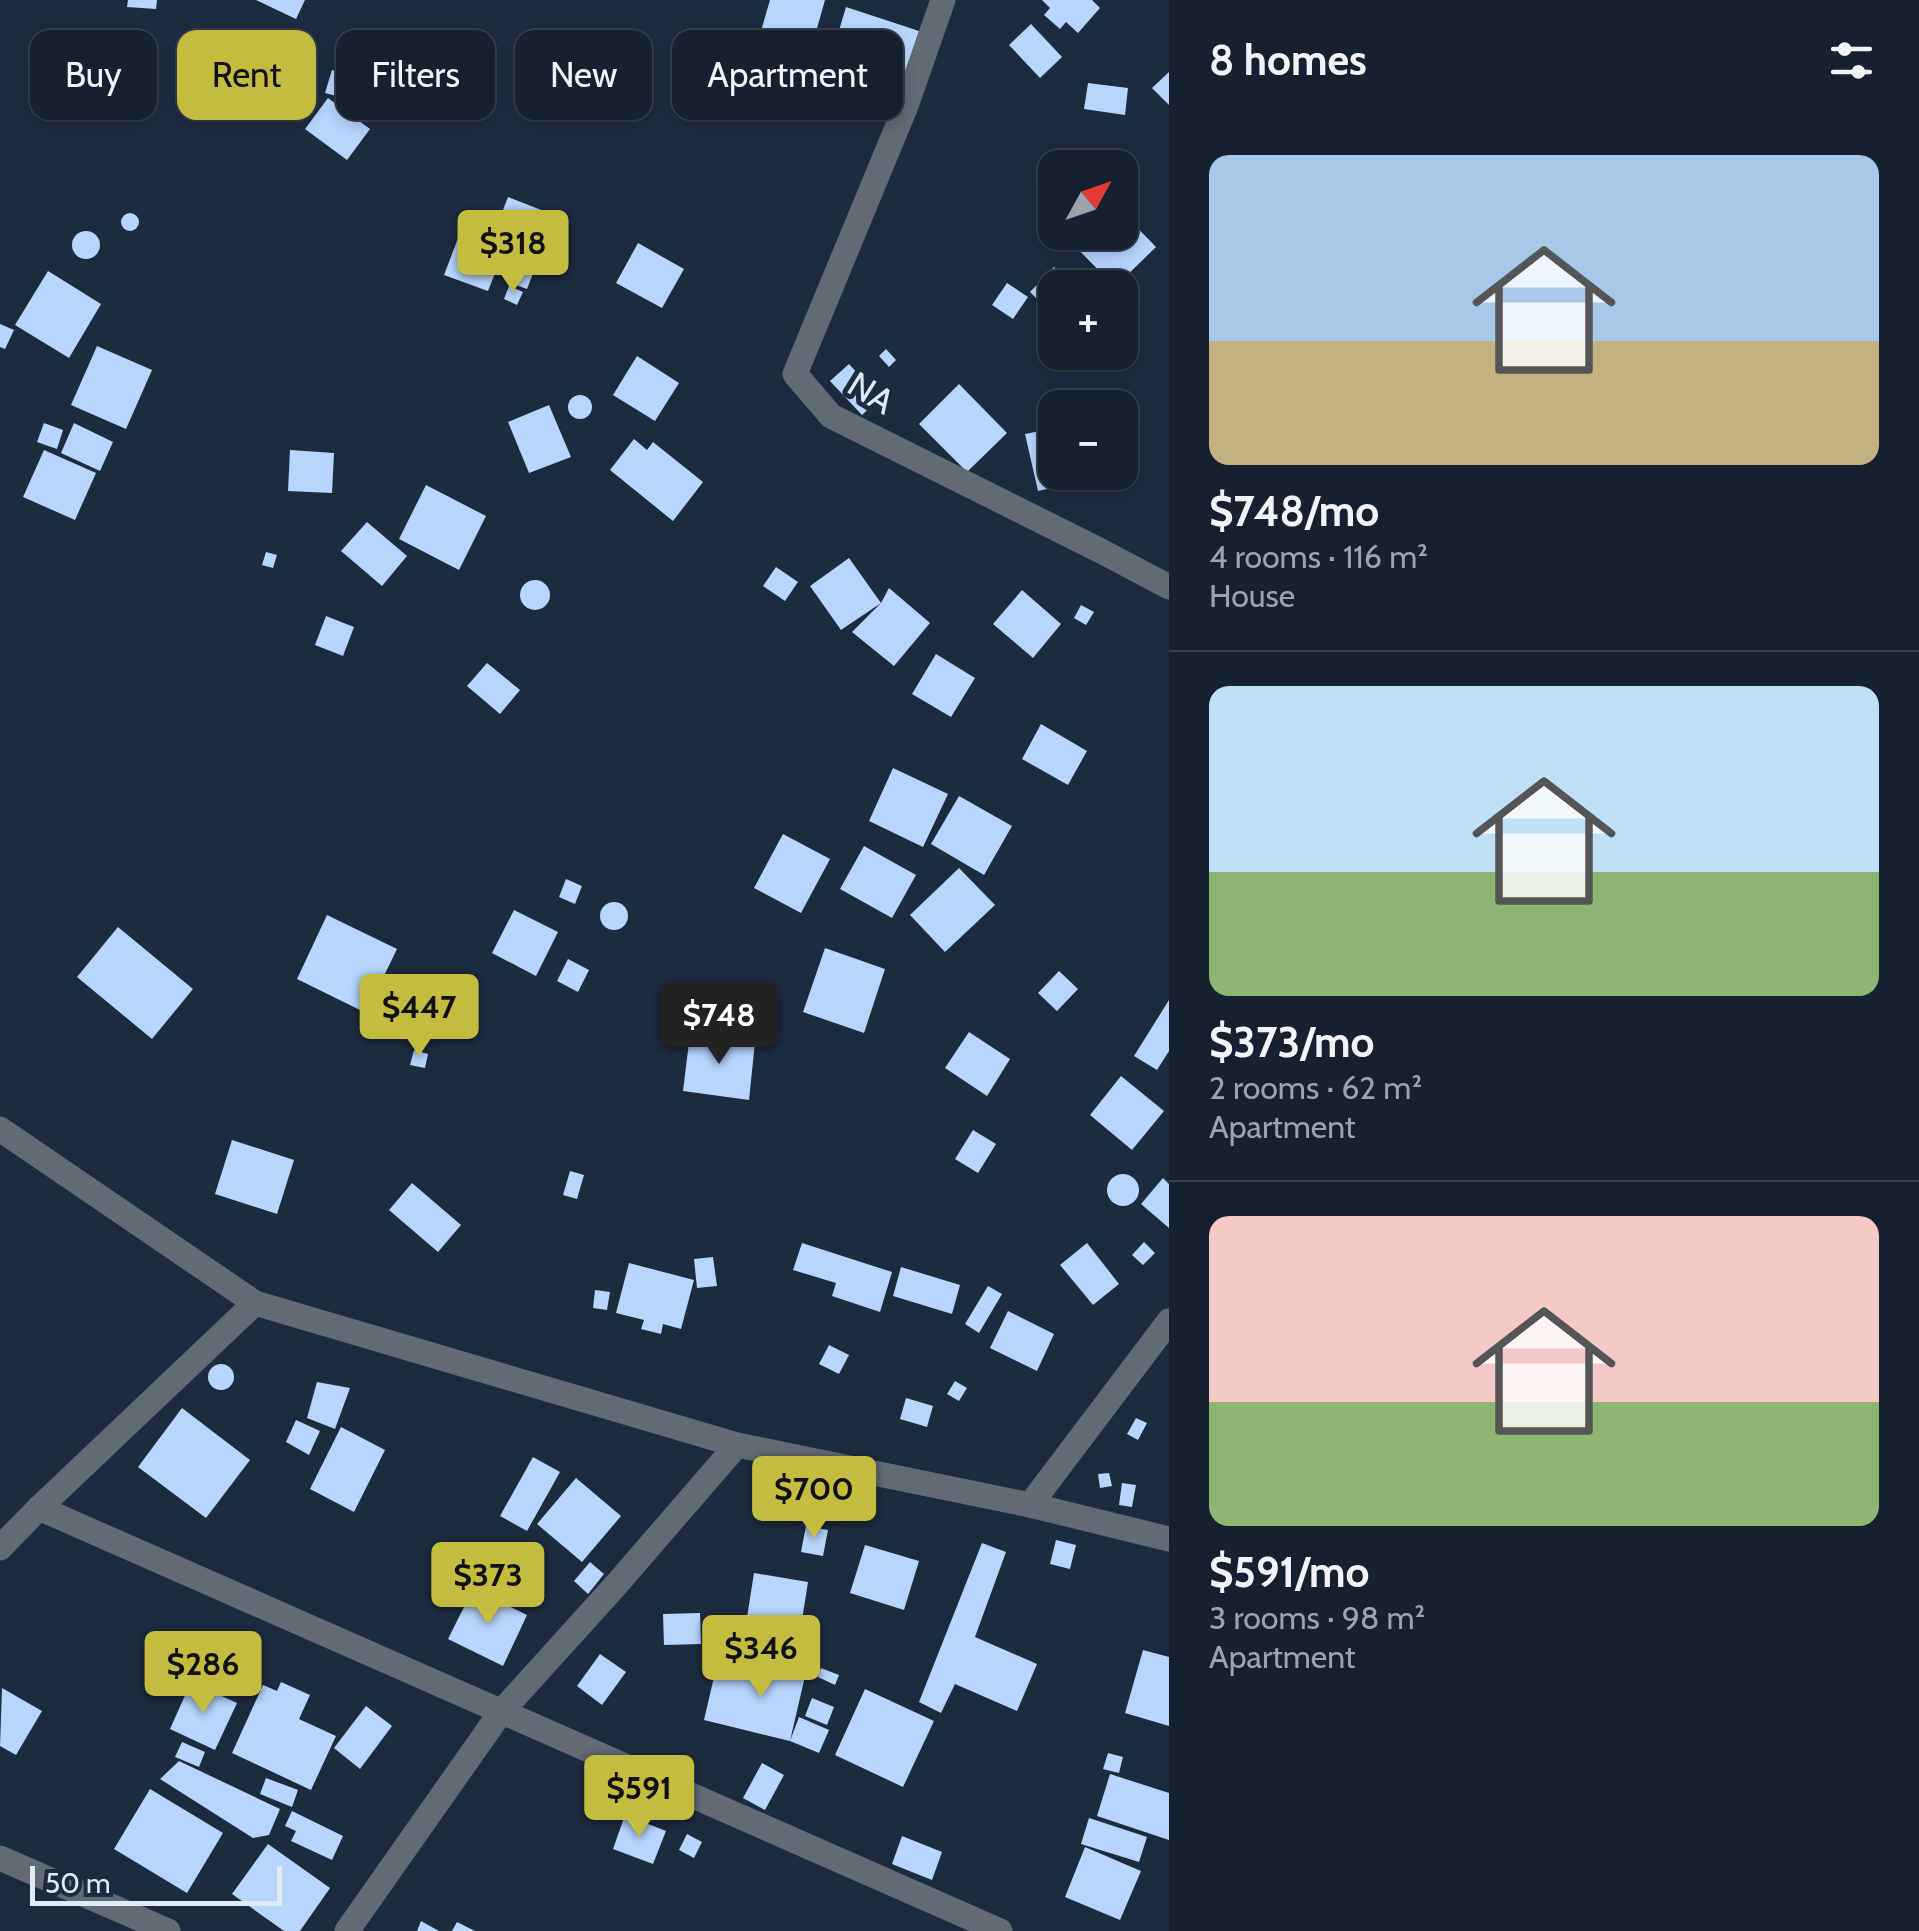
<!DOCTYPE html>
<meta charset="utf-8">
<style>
:root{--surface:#16202f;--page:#1f2837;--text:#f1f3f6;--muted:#9ea3aa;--line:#353e4b;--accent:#c2bd3f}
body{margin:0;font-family:Cabin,sans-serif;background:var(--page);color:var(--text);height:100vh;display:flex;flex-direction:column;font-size:38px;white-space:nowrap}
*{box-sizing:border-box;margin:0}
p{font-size:32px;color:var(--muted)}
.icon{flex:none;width:55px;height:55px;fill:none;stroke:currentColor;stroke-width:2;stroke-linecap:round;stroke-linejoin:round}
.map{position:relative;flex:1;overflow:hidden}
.details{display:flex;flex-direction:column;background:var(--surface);width:750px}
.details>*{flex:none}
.hud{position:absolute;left:30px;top:30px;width:950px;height:90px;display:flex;gap:20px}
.needle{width:65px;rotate:50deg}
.controls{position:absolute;left:1038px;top:150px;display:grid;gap:20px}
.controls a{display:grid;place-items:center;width:100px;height:100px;border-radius:20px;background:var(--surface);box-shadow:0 5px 15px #0003,0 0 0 2px var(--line);font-size:50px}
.scale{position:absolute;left:30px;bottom:25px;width:252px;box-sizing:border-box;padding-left:10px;border:5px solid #e1eaf7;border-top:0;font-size:28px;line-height:35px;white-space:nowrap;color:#e1eaf7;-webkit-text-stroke:8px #1d2b3f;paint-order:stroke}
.price{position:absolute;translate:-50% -85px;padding:0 22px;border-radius:10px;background:var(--accent);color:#111;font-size:32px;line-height:65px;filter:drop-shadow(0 2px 5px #0008)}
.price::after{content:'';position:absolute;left:50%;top:60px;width:30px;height:22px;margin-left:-15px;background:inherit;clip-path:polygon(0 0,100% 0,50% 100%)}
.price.selected{background:#222;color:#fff}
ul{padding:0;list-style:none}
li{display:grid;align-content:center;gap:20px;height:530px;padding:0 40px}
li+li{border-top:2px solid var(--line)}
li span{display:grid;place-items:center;height:310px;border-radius:20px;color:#555}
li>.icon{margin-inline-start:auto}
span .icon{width:180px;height:180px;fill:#fffc;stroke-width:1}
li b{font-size:42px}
h2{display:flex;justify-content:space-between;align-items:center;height:120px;padding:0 40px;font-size:42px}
.chip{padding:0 35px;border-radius:20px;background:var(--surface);box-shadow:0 5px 15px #0003,0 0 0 2px var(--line);font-size:35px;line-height:90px}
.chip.selected{background:var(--accent);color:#111}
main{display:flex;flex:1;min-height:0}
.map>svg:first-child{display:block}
.building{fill:#b8d5fe}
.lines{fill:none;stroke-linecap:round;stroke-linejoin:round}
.minor{stroke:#626a74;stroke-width:25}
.labels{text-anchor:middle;stroke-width:10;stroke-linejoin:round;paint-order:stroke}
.street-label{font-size:35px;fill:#e1eaf7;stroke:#1d2b3f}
</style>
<main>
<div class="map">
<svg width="1169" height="1931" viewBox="0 0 1169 1931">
<rect width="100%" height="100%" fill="#1d2b3f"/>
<g class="building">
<path d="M128,0H157L156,9L127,7Z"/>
<path d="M256,0H305L296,19Z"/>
<path d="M770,0H825L812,46L761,31Z"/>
<path d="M1042,0H1092L1100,8L1078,33L1066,22L1060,29L1044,15L1050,8Z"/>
<path d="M846,7L919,31L903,80L831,57Z"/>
<path d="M1031,24L1062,57L1040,78L1009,45Z"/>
<path d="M207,49L251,70L232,111L188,90Z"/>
<path d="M332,70L354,77L348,99L325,93Z"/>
<path d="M1169,72V105L1152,88Z"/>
<path d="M1088,83L1128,88L1125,115L1084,109Z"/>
<path d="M328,98L370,129L347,160L305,129Z"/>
<path d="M508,197L549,213L536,245L496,228Z"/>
<path d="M1120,210L1156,247L1115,287L1069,240L1077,232H1120Z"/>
<circle cx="130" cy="222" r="9"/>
<circle cx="86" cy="245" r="14"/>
<path d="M460,233L504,250L488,291L444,275Z"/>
<path d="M638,243L684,269L662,308L616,283Z"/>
<path d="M513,264L534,271L527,289L507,282Z"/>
<path d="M1054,267L1074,288H1055V317L1030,292Z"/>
<path d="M48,271L101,304L69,358L15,325Z"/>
<path d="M1007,283L1028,297L1013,319L992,305Z"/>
<path d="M509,286L523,292L517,305L504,299Z"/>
<path d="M0,324L14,330L5,349L0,347Z"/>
<path d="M97,346L152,370L126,429L71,405Z"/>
<path d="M886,349L896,360L889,367L879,356Z"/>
<path d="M637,356L679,383L655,421L613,395Z"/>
<path d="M849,364L880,398L862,415L830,381Z"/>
<path d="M959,384L1007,433L967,472L919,424Z"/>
<circle cx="580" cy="407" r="12"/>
<path d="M549,405L571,457L529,473L508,422Z"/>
<path d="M44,423L63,430L57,449L37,442Z"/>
<path d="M74,423L113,442L100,471L61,453Z"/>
<path d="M1055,428V472H1105L1106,476L1038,491L1025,434Z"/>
<path d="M634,439L647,450L653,442L703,482L673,521L610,470Z"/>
<path d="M44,450L96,473L75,520L23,497Z"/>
<path d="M290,450L334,453L332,493L288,491Z"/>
<path d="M426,485L486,516L459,570L399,539Z"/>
<path d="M367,522L407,556L382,586L341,551Z"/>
<path d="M266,552L277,555L273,568L262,565Z"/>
<path d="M849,558L881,603L889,588L930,623L894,666L852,632L881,603L841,630L810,586Z"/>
<path d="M776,567L798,582L785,601L763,586Z"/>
<circle cx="535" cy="595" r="15"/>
<path d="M1022,590L1061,624L1033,658L993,624Z"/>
<path d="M1081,605L1094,612L1086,625L1074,618Z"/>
<path d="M326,616L354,627L343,656L315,645Z"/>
<path d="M936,654L975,678L951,717L912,694Z"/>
<path d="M487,663L520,690L500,714L467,686Z"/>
<path d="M1041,724L1087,751L1068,785L1022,759Z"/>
<path d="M893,768L948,794L923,847L869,821Z"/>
<path d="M959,796L1012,826L984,875L931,844Z"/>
<path d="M783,834L830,859L801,913L754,888Z"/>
<path d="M864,846L916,875L892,918L840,889Z"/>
<path d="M959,868L995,905L945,952L910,915Z"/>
<path d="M566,879L582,886L575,904L559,897Z"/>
<circle cx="614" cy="916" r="14"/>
<path d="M514,910L558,932L536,976L492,953Z"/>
<path d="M327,915L397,949L366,1013L297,979Z"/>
<path d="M118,927L193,989L152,1039L77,977Z"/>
<path d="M825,948L885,969L864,1033L803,1012Z"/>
<path d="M568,959L589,970L578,992L557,981Z"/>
<path d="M1059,971L1078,989L1057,1011L1038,993Z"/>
<path d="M1169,1000V1051L1157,1070L1134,1056Z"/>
<path d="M969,1032L1010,1059L987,1096L945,1068Z"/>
<path d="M690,1034L755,1042L749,1100L683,1091Z"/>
<path d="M414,1050L428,1054L425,1068L410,1065Z"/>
<path d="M1121,1076L1164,1111L1132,1150L1090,1115Z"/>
<path d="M973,1130L996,1144L978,1173L955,1159Z"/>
<path d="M232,1140L294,1160L277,1214L215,1194Z"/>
<path d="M570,1171L584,1175L577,1199L563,1195Z"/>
<circle cx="1123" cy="1190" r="16"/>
<path d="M1163,1178L1169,1184V1228L1141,1204Z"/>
<path d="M412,1183L461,1225L438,1252L389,1210Z"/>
<path d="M1144,1242L1155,1253L1143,1265L1132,1255Z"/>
<path d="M802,1243L892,1272L880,1312L832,1296L836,1283L793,1270Z"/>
<path d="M1087,1243L1119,1284L1093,1305L1060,1265Z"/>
<path d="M713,1257L717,1286L697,1288L694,1259Z"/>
<path d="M629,1263L694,1280L681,1329L663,1324L661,1334L641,1329L644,1320L616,1313Z"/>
<path d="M901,1267L960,1285L952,1314L893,1296Z"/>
<path d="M988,1286L1002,1294L979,1333L965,1324Z"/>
<path d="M595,1290L610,1292L607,1310L593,1308Z"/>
<path d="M1008,1311L1054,1334L1037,1371L990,1348Z"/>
<path d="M829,1345L849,1355L839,1374L819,1364Z"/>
<circle cx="221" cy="1377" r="13"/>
<path d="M955,1381L967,1388L959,1401L947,1394Z"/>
<path d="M317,1382L350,1388L335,1429L307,1418Z"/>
<path d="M906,1398L933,1406L927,1427L900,1419Z"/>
<path d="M182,1408L250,1460L206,1518L138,1467Z"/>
<path d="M1136,1418L1147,1423L1138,1440L1127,1434Z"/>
<path d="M296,1420L320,1431L309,1455L286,1442Z"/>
<path d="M341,1427L385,1450L354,1512L310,1489Z"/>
<path d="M533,1457L560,1472L527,1531L500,1516Z"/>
<path d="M1109,1473L1112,1486L1100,1488L1098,1474Z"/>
<path d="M576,1478L621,1516L582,1562L537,1524Z"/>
<path d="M1122,1483L1136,1485L1132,1507L1119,1505Z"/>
<path d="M806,1526L828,1530L823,1556L801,1552Z"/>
<path d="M1056,1540L1076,1545L1070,1569L1050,1564Z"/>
<path d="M982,1543L1006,1552L975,1637L1037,1664L1017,1711L955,1684L941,1713L919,1702Z"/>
<path d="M865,1545L919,1561L904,1610L850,1593Z"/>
<path d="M590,1562L604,1574L588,1594L574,1581Z"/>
<path d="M492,1565L505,1573L499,1583L485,1575Z"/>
<path d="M754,1573L808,1582L799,1639L745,1630Z"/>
<path d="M473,1589L527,1615L503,1666L448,1639Z"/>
<path d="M700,1613L701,1644L664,1645L663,1614Z"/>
<path d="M1143,1650L1169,1657V1726L1125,1713Z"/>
<path d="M720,1651L806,1672L790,1741L799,1717L829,1730L819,1753L790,1741L704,1720Z"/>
<path d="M600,1654L626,1672L602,1705L577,1686Z"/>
<path d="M821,1668L839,1675L835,1685L818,1677Z"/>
<path d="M191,1682L237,1703L215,1750L170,1729Z"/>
<path d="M281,1682L310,1695L299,1719L336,1736L311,1790L232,1753L263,1685L277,1691Z"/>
<path d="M2,1688L42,1711L16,1755L0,1746Z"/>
<path d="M865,1689L934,1721L903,1787L835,1755Z"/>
<path d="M812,1698L834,1707L827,1725L805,1716Z"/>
<path d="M366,1706L392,1726L360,1769L334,1748Z"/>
<path d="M182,1742L205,1752L199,1767L175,1757Z"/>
<path d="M1108,1753L1123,1757L1119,1773L1103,1769Z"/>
<path d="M179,1761L280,1809L269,1835L253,1838L160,1779Z"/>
<path d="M762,1763L784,1775L765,1810L743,1798Z"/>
<path d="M1110,1774L1169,1793V1840L1097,1816Z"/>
<path d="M266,1778L298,1790L292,1807L260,1794Z"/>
<path d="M150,1789L223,1833L187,1893L114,1849Z"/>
<path d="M292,1811L343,1836L332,1860L291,1841L296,1831L285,1826Z"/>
<path d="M625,1815L666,1831L653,1864L613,1849Z"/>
<path d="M1089,1818L1147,1837L1139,1862L1081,1844Z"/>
<path d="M687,1834L702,1842L694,1858L679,1850Z"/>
<path d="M902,1836L942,1852L932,1880L892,1864Z"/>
<path d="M268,1844L330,1888L300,1931H284L232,1894Z"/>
<path d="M1085,1847L1141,1871L1120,1920L1065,1897Z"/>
<path d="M421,1921L439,1931H417Z"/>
<path d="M457,1922L475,1931H452Z"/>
</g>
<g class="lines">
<g class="minor">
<path d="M943,0L906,106L795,374L831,416L1101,551L1169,587"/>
<path d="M0,1129L255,1303L737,1445L1030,1505L1169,1539"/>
<path d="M1030,1505L1169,1321"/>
<path d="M39,1508L1000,1931"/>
<path d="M0,1548L39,1508L255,1303"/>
<path d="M0,1858L168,1931"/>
<path d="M347,1931L501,1712L616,1585L737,1445"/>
</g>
</g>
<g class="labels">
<g class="street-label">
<text transform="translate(871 393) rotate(32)" y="12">NA</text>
</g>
</g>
</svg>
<div class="controls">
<a><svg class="needle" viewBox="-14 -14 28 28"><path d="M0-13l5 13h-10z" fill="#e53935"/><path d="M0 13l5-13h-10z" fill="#9ea3aa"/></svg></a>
<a>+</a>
<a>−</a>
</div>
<div class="scale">50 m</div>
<b class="price" style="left:513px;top:295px">$318</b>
<b class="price" style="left:419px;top:1059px">$447</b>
<b class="price selected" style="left:719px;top:1067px">$748</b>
<b class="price" style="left:814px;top:1541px">$700</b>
<b class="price" style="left:488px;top:1627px">$373</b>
<b class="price" style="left:761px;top:1700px">$346</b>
<b class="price" style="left:203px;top:1716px">$286</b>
<b class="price" style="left:639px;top:1840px">$591</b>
<div class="hud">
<a class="chip">Buy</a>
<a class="chip selected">Rent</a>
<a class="chip">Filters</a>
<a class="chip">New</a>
<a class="chip">Apartment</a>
</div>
</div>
<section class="details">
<h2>8 homes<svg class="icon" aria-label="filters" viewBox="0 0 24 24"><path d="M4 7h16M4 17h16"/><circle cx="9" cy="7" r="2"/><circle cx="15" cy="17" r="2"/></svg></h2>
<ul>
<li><span style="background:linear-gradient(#a9c7e8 60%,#c2b280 0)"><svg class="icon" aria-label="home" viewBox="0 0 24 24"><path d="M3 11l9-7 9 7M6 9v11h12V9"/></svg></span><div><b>$748/mo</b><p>4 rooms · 116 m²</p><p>House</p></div></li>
<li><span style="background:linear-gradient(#bfe0f5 60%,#8fb573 0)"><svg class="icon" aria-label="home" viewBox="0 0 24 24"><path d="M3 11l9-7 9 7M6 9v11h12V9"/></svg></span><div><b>$373/mo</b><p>2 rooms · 62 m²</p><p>Apartment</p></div></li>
<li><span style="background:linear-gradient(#f6c9c9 60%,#8fb573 0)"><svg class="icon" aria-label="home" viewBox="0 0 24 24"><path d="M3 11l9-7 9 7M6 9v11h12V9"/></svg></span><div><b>$591/mo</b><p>3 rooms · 98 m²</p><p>Apartment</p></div></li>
</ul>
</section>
</main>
